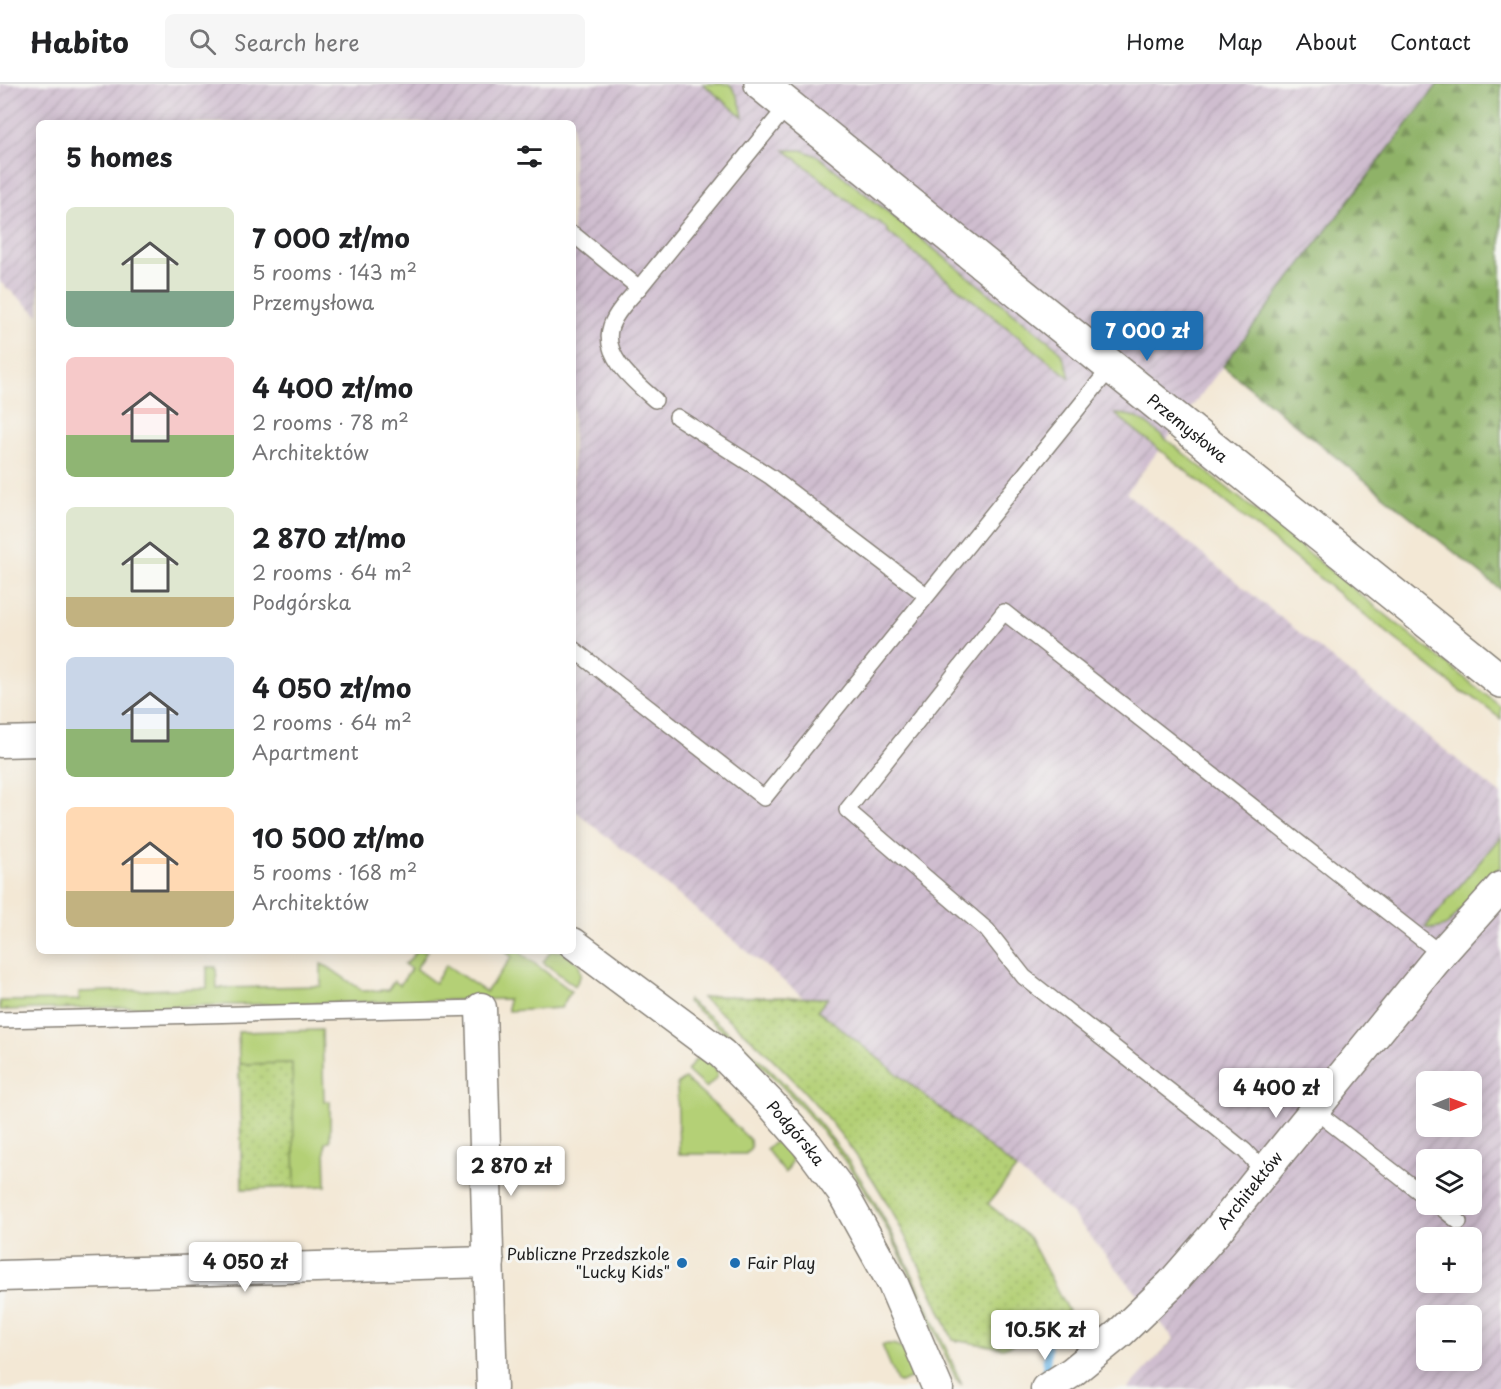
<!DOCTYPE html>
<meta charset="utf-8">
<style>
:root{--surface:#fff;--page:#f6f6f6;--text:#202124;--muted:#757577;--line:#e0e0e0;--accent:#1f6fb2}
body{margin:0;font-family:"Playpen Sans",sans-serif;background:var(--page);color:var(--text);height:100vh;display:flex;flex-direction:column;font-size:22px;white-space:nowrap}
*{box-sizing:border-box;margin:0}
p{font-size:20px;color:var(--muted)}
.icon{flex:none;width:33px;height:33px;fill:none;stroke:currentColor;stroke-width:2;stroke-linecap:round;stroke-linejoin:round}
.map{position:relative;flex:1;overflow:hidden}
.side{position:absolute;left:36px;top:36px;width:540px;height:834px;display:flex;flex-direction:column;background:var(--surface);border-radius:9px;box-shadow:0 3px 15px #0003}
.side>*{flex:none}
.needle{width:39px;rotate:89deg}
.buttons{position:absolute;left:1416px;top:987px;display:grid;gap:12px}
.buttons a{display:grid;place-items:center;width:66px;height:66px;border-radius:9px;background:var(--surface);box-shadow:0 3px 15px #0003;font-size:30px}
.price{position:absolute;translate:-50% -51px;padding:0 14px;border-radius:6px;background:#fff;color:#222;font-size:20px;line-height:39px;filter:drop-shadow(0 2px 3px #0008)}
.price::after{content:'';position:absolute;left:50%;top:36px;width:18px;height:14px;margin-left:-9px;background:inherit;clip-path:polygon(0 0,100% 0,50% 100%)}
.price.on{background:var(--accent);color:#fff}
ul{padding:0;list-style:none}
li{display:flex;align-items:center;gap:18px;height:150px;padding:0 30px}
li span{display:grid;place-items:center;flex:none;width:168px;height:120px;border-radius:9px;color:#555}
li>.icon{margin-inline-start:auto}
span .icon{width:72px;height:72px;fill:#fffc;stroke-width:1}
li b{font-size:26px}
h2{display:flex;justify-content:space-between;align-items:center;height:72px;padding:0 30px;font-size:26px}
header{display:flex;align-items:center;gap:36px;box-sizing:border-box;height:84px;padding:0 30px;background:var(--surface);border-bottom:2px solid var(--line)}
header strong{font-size:28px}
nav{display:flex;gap:33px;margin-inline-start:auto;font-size:21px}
.search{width:420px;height:54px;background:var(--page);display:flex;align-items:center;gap:15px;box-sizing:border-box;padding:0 21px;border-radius:9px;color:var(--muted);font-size:22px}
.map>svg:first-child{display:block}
.industrial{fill:url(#industrial-furrows);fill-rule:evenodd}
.grass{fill:#b4d076;stroke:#687649;stroke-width:1.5}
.forest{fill:url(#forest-firs);stroke:#566742;stroke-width:1.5}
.park{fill:url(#park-dots);stroke:#687649;stroke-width:1.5}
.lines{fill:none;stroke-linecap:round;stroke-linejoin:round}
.stream{stroke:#71bae9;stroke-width:8}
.service-casing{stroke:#888278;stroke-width:18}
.minor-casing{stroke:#888278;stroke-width:33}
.tertiary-casing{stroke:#888278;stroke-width:36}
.service{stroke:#fff;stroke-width:15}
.minor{stroke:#fff;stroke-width:30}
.tertiary{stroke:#fff;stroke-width:33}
.poi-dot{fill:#1f6fb2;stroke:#f6f6f2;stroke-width:2}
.labels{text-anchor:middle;stroke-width:6;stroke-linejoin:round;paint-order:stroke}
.street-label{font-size:16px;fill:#1c1c1c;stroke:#f6f6f2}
.poi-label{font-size:16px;fill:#1c1c1c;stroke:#f6f6f2;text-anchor:end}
</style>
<header>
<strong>Habito</strong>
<div class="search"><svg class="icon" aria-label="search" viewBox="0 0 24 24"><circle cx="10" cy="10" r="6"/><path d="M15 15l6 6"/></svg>Search here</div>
<nav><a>Home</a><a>Map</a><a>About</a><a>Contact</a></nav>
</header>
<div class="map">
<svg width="1501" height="1305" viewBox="0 0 1501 1305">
<defs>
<pattern id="industrial-furrows" width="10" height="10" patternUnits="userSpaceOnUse" patternTransform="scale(1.5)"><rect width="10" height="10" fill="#cfbdcf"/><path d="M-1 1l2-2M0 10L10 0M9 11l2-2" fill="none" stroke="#b1a2b1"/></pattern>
<pattern id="forest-firs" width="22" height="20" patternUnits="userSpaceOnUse" patternTransform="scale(1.5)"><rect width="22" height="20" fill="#8fb267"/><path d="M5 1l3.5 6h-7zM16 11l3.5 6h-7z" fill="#749054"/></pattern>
<pattern id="park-dots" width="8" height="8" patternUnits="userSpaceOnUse" patternTransform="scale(1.5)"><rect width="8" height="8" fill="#b4d076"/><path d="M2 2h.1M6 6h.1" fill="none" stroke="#9ab266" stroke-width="1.8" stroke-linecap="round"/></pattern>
</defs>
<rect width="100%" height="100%" fill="#f6f6f2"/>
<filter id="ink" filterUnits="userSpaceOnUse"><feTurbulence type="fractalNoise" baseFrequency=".0167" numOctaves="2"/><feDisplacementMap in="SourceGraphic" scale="12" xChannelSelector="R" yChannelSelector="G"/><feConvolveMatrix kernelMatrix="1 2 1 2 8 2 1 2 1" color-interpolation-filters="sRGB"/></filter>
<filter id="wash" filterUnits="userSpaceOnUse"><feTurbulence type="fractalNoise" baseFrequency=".008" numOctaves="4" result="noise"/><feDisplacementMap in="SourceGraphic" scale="24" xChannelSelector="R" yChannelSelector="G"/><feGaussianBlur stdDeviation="1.35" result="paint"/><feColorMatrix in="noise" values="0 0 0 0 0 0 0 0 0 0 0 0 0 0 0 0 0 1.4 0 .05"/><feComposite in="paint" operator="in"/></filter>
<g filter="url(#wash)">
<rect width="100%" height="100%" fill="#f3e8d5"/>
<path class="industrial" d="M0,0H1438L1126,409L1501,711V1305H1128L1174,1255L1072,1130L818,926L827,914L803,913L573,725V39H39V231L0,198ZM1426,998H1472V1042H1426ZM1426,1076H1472V1120H1426ZM1426,1154H1472V1198H1426ZM1426,1232H1472V1276H1426Z"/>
<g class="grass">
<path d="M703,0H729C738,9 741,20 743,33Z"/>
<path d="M785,66H802L819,73L1056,263C1064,273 1068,282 1070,294L889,149C884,140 879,137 870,134Z"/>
<path d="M1115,330C1127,330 1136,332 1147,340L1501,623V635L1471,612L1459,606Z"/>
<path d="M1501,752V782L1448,840C1441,845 1434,845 1425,844Z"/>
<path d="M416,867H427L416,885L435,899L446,881L486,908L512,873L505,867H518L571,907L561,924L508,927V915L0,926V917L79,916V908L207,904V883H216L217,904L321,902V880L328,883L363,907L388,906L394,897L400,901L411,885L404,880L408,878Z"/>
<path d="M551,867H563L579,880L581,891L575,902L543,878Z"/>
<path d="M688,916C762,971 829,1039 876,1120C909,1178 935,1240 962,1301L956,1295C930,1237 907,1177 874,1122C826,1040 761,976 687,918Z"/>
<path d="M322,946L324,1017H330V1057L325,1058L326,1102L242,1105L265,1068L240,1012L238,948Z"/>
<path d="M701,974C707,977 719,984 717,992C715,996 709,1001 706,1004L687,987L696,975Z"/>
<path d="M685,995L718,1024L750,1056L751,1063L746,1070H679L677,1000Z"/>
<path d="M781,1055C797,1060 794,1078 785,1089L766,1065L777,1057Z"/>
<path d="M889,1260C907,1260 911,1277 917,1291L901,1299L897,1297L882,1261Z"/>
</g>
<path class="forest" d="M1438,0H1501V506L1223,282Z"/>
<g class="park">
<path d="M712,912L828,914L818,926L1016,1085L988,1120L1029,1153L1068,1227L1012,1261L1003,1264L953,1256C926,1197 901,1135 863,1081C833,1038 797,997 758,961C740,944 721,929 702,914Z"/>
<path d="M292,979L295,1103L242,1105L239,980Z"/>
</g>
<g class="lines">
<path class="stream" d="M1045,1297L1049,1246"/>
</g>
</g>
<g filter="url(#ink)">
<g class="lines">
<g class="service-casing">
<g id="service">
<path d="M573,150L639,204"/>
<path d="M655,316C636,299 601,272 611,242C616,228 629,215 639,204L788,21"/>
<path d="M677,333L771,393L926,511"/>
<path d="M573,565L764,714L1112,282"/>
<path d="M0,936L481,924"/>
<path d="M1314,1026L1426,1113"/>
<path d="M1264,1088L1245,1067L1213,1041L1024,893L987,846L847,726L1004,528L1441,870"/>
<path d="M1437,1120L1459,1138"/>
</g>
</g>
<g class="minor-casing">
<g id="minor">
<path d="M0,658L39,657"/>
<path id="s1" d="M573,859L722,970L770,1019L808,1062L842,1108L893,1200L938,1305"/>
<path d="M481,924L492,1305"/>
<path d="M0,1192L489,1178"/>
<path id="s2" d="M1046,1305L1071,1289L1120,1249L1171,1200L1217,1147L1264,1088L1441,870L1501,803"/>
</g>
</g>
<g class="tertiary-casing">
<g id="tertiary">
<path id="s3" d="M761,0L1501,597"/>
</g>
</g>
<use href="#service" class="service"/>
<use href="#minor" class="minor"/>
<use href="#tertiary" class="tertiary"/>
</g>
</g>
<g class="poi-dot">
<circle cx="682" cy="1179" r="6"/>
<circle cx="735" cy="1179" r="6"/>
</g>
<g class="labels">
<g class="street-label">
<text dy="6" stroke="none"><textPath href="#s3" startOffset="548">Przemysłowa</textPath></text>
<text dy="6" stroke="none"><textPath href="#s1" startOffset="294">Podgórska</textPath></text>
<text dy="6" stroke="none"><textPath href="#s2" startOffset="286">Architektów</textPath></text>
</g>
<g class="poi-label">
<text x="670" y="1176">Publiczne Przedszkole<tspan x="670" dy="18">"Lucky Kids"</tspan></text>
<text x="747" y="1185" text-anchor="start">Fair Play</text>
</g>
</g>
</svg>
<div class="buttons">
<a><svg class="needle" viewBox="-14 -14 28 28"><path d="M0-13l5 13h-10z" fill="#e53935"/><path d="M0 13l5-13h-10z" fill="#757577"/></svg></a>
<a><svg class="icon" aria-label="layers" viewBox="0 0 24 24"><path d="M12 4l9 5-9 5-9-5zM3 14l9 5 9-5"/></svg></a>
<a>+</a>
<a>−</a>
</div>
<b class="price on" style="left:1147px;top:278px">7 000 zł</b>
<b class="price" style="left:1276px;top:1035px">4 400 zł</b>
<b class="price" style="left:511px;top:1113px">2 870 zł</b>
<b class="price" style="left:245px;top:1209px">4 050 zł</b>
<b class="price" style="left:1045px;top:1277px">10.5K zł</b>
<section class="side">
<h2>5 homes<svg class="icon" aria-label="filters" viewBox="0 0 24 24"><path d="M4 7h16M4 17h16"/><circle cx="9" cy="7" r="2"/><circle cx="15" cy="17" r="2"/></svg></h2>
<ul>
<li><span style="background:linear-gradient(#dfe7d0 70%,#7fa58c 0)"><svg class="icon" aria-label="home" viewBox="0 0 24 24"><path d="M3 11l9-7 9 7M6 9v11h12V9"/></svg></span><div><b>7 000 zł/mo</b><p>5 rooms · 143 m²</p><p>Przemysłowa</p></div></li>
<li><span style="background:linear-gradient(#f6c9c9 65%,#8fb573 0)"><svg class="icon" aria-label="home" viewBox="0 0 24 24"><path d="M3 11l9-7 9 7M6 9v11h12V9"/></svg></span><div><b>4 400 zł/mo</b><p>2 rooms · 78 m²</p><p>Architektów</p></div></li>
<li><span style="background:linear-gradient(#dfe7d0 75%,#c2b280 0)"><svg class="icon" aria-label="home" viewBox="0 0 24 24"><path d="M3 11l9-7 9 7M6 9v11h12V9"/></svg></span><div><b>2 870 zł/mo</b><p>2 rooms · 64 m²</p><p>Podgórska</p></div></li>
<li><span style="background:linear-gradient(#c9d6e8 60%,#8fb573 0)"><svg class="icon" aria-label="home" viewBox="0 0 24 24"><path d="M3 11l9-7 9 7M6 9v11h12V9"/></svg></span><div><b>4 050 zł/mo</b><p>2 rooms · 64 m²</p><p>Apartment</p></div></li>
<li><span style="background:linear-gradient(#ffd9b3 70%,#c2b280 0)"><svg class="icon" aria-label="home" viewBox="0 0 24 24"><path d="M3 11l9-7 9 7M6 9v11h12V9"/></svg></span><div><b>10 500 zł/mo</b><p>5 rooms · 168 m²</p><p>Architektów</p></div></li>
</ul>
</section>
</div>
